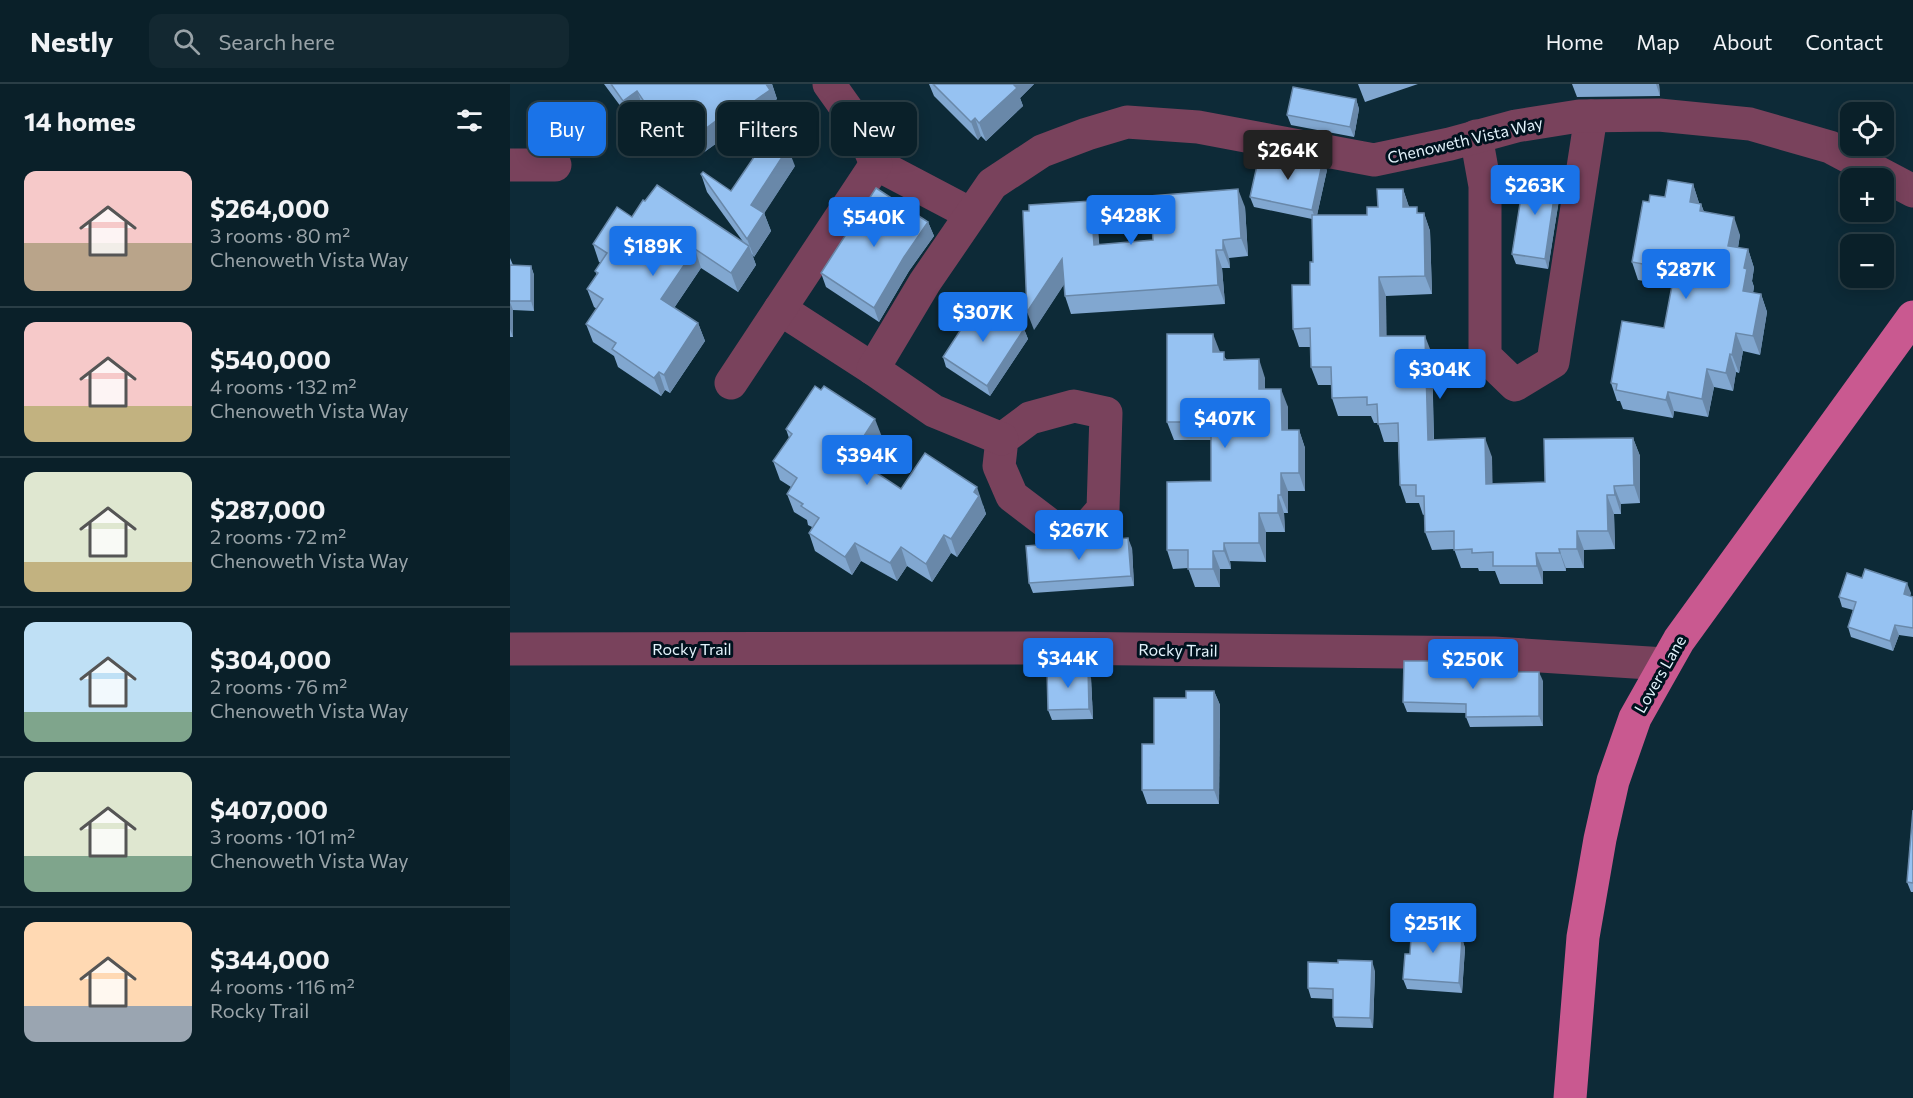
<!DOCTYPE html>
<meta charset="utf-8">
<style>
:root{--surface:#0a2029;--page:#132831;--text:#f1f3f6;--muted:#99a3a8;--line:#2a3e46;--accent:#1a73e8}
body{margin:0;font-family:Commissioner,sans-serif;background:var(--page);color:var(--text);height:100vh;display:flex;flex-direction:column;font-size:22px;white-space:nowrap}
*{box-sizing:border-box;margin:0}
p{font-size:20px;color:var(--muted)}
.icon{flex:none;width:33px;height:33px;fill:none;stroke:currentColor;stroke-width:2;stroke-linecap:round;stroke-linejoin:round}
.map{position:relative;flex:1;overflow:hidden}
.panel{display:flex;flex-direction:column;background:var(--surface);width:510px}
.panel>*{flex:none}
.banner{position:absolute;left:18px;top:18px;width:570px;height:54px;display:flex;gap:12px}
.buttons{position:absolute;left:1330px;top:18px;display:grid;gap:12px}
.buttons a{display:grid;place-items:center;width:54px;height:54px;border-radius:12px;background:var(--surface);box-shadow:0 3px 15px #0003,0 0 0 2px var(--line);font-size:30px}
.price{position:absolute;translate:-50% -51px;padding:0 14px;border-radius:6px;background:var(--accent);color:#fff;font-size:20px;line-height:39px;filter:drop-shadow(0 2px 3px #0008)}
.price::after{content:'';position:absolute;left:50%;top:36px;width:18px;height:14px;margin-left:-9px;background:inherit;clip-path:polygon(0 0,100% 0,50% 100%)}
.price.selected{background:#222;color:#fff}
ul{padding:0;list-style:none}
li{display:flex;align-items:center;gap:18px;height:150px;padding:0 24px}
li+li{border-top:2px solid var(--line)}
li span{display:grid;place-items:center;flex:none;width:168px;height:120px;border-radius:12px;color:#555}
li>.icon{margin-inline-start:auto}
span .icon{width:72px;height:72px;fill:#fffc;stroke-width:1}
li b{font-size:26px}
h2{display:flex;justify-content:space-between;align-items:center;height:72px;padding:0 24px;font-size:26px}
.pill{padding:0 21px;border-radius:12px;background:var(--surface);box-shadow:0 3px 15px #0003,0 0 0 2px var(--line);font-size:21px;line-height:54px}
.pill.selected{background:var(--accent);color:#fff}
header{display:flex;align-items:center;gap:36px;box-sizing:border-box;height:84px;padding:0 30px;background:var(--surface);border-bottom:2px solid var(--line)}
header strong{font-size:28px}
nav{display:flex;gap:33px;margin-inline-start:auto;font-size:21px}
.search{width:420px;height:54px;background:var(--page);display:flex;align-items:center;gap:15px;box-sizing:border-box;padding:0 21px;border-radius:12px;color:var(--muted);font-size:22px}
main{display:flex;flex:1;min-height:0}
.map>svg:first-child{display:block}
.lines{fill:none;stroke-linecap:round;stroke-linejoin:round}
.minor{stroke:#79425c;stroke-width:33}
.major{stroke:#c95990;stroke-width:33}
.wall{fill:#81a7d0}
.shaded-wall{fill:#6988a9}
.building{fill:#96c2f2;stroke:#6988a9;stroke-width:1.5}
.labels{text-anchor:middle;stroke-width:6;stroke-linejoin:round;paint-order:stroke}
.street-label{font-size:16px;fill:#e3f3fc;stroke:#00121e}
</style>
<header>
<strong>Nestly</strong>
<div class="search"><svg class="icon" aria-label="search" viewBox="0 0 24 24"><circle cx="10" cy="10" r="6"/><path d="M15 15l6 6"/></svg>Search here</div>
<nav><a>Home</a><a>Map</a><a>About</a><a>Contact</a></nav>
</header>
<main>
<section class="panel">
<h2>14 homes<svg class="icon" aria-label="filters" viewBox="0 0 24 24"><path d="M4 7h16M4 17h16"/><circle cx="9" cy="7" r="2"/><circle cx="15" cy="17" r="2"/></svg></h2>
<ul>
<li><span style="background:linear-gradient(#f6c9c9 60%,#b9a48a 0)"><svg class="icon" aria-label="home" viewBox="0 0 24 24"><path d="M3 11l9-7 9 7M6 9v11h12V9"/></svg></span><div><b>$264,000</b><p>3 rooms · 80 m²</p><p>Chenoweth Vista Way</p></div></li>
<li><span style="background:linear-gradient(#f6c9c9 70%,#c2b280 0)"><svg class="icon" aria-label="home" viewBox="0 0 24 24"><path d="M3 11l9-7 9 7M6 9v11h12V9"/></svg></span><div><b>$540,000</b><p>4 rooms · 132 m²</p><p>Chenoweth Vista Way</p></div></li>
<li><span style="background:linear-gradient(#dfe7d0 75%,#c2b280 0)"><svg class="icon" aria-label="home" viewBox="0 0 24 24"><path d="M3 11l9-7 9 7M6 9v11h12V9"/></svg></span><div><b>$287,000</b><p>2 rooms · 72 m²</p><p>Chenoweth Vista Way</p></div></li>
<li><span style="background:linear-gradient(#bfe0f5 75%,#7fa58c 0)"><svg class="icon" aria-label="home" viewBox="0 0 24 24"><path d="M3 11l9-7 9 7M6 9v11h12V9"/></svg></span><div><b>$304,000</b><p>2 rooms · 76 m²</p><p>Chenoweth Vista Way</p></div></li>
<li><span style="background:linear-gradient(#dfe7d0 70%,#7fa58c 0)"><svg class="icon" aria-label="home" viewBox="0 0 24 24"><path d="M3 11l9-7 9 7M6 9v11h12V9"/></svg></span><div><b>$407,000</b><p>3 rooms · 101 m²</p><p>Chenoweth Vista Way</p></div></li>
<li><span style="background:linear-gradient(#ffd9b3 70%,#9aa5b1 0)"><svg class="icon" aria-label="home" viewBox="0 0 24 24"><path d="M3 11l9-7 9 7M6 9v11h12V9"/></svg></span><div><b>$344,000</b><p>4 rooms · 116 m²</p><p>Rocky Trail</p></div></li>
</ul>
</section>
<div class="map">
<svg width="1403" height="1014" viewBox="0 0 1403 1014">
<rect width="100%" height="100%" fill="#0d2a37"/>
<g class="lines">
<g class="minor">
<path d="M319,0L351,45L366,80L461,130"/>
<path d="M966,52L975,102V272L1005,301L1043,278L1081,32"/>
<path d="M0,81H45"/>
<path d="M270,225L363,285"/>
<path d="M221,299L366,80"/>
<path d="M564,322L596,329L593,425L574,447L544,444L502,412L489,382L492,355L520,334Z"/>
<path d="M492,355L424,327L363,285L415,198L482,100L532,67L577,50L617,38L688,43L864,76L940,60L1006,42L1069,32L1149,31L1240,40L1320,63L1403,107"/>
<path d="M0,565L537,564L984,569L1155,580"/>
</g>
<path class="major" d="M1060,1014L1073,853L1090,755L1103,697L1125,634L1169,556L1403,233"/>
</g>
<g class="wall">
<path d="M94,0H262L267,15L264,17L266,24L226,53L222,48L193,69L175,44L159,56L148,41L146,43L134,25L120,35Z"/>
<path d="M419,0H524L510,14L513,22L476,57L471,52L468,56L424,12Z"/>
<path d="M848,0H908L855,18Z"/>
<path d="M1062,0H1149L1150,12L1067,13Z"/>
<path d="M846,15L849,25L844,53L781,41L777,31Z"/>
<path d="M285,82L254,129L261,147L244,173L242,170L246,181L228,208L191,184L164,224L188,239L195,257L160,309L155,306L151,312L108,283L104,272L83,258L76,240L87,225L84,223L77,205L87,191L85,187L91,179L89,178L83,160L122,133L234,159L197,108L191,90L221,107Z"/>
<path d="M817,86L807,131H857L893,105L899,123L909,129H914L920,147L922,210L876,212V252L922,270L924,356L982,373V400L1035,398L1123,354L1130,372V419L1111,420V430H1104L1105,465L1074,466V484H1056V487H1033V500H990L985,487H969L968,484H951L944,465L922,466L915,448V430L913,431L909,419H896L890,401L888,358H874L868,339H864L861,332H828L822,314V301H808L801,283V263H789L783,245L800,201L803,178L802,135L744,123L740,113Z"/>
<path d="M1183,100L1189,119L1191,120L1194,128L1230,151L1228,164L1238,165L1244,184L1242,197L1244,203L1243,209L1251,210L1257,228L1250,271L1233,267L1229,289L1226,288L1223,307L1204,303L1198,333L1164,327L1163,334L1113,325L1110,317H1107L1101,299L1154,244L1162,202L1128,196L1122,178L1139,118L1155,113Z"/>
<path d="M1051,103L1038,185L1006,180L1002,170Z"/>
<path d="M735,123L738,172L719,174L720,184H712L715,220L561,230L555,212L554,200L524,246L587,135L589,161L643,156Z"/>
<path d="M418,138L424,152L399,187L369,238L316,203L311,189Z"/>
<path d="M0,174L3,181L21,182L24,191V227L3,226V253H0Z"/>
<path d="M514,245L518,255L480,312L436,283L433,273Z"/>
<path d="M710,268L717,276L755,294V305L778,323V346H789L795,364V407H778V429H774L775,448H756V478L720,477L721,485H710V503H685L678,484L663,485L657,466L701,397V356H664L657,338Z"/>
<path d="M276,345L372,353L354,381L391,405L473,421L476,430L447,473L441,469L422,498L397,482L387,497L351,477L342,491L305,467L299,449L302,443L298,441L297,436L284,428L277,410L281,403L270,396L263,377L279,354Z"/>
<path d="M622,464L624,502L523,509L519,499Z"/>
<path d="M1352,494L1401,509L1400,512L1403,513V553L1389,551L1383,567L1341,553L1338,543L1343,526L1332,523L1329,513Z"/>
<path d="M937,588L1033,597V642L960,643L956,633V629L897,628L893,618Z"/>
<path d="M581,594L583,635L542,636L538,626Z"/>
<path d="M704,607L710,621L709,720H637L632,706L644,660L676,614Z"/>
<path d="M1403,726V808H1401L1397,798Z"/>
<path d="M937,848V853L952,854L955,864L952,909L897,905L893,895Z"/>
<path d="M865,887L863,944L826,943L823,933V915L801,914L798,904Z"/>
</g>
<g class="shaded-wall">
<path d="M256,0H262L267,15L264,17L266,24L226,53L219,35Z"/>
<path d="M502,0H524L510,14L513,22L476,57L469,39Z"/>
<path d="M1146,0H1149L1150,12Z"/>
<path d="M127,7L134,25L120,35L113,17Z"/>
<path d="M846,15L849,25L844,53L840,43Z"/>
<path d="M142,23L148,41L146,43L139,25Z"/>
<path d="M168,26L175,44L159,56L153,38Z"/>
<path d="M215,30L222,48L193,69L187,51Z"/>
<path d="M465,34L471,52L468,56L461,38Z"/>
<path d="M278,64L285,82L248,139L241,121Z"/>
<path d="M813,76L817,86L806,136L802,126Z"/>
<path d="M1047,93L1051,103L1038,185L1035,175Z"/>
<path d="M1183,100L1189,119L1186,136L1180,118Z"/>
<path d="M728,105L735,123L738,172L731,154Z"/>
<path d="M893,105L899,123H893Z"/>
<path d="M581,117L587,135L591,179L584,161Z"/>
<path d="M1191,120L1198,138L1190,127Z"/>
<path d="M254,129L261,147L244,173L237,155Z"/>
<path d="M914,129L920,147L922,210L915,192Z"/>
<path d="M1224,133L1230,151L1225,180L1218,162Z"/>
<path d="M418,138L424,152L399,187L369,238L364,224L394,173Z"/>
<path d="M713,156L719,174L720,184L713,166Z"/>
<path d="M239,162L246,181L228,208L221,189Z"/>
<path d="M185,165L191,184L158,233L151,215Z"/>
<path d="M1238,165L1244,184L1242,197L1244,203L1240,225L1233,207L1234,184Z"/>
<path d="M706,166L712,184L715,220L708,201Z"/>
<path d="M552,175L559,193L524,246L517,228Z"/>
<path d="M21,182L24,191V227L21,217Z"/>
<path d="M869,193L876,212L877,270L870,252Z"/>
<path d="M1251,210L1257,228L1250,271L1243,252Z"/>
<path d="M0,218L3,226V253L0,245Z"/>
<path d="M188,239L195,257L160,309L154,291Z"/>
<path d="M514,245L518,255L480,312L477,302Z"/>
<path d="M1226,249L1233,267L1229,289L1222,271Z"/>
<path d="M703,250L710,268H703Z"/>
<path d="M915,252L922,270L924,374L918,356Z"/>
<path d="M1220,270L1226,288L1223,307L1216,289Z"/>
<path d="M749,275L755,294V323L749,305Z"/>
<path d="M1197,285L1204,303L1198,333L1192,315Z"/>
<path d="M149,288L155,306L151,312L144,294Z"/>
<path d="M771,305L778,323V364L772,346Z"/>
<path d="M1158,308L1164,327L1163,334L1156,316Z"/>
<path d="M365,335L372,353L348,390L341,372Z"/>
<path d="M789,346L795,364V407L789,389Z"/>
<path d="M975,354L982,373L983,418L976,400Z"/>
<path d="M1123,354L1130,372V419L1124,401Z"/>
<path d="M771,389L778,407V429L771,411Z"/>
<path d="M1104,402L1111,420V430L1105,411Z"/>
<path d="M467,403L476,430L447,473L441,455Z"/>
<path d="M768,411L774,429L775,448L768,429Z"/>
<path d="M1097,411L1104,430L1105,465L1098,447Z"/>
<path d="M749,429L756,448V478L749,459Z"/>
<path d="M1067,447L1074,466V484L1067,465Z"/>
<path d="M434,451L441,469L422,498L416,480Z"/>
<path d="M618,454L622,464L624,502L621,492Z"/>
<path d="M345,459L351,477L342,491L335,473Z"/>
<path d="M714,459L720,477L721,485L714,467Z"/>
<path d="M391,463L397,482L387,497L380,479Z"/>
<path d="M1049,465L1056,484V487L1050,469Z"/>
<path d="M703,467L710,485V503L703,485Z"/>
<path d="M1026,469L1033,487V500L1027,482Z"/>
<path d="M1397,499L1401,509L1397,519L1394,510Z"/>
<path d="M1385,541L1389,551L1383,567L1380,557Z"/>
<path d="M933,577L937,587V598L933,588Z"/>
<path d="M578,584L581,594L583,635L579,625Z"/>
<path d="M1029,588L1033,597V642L1029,632Z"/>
<path d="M704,607L710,621L709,720L704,706Z"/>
<path d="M933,838L937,848L936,863L932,853Z"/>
<path d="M952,854L955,864L952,909L949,899Z"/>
<path d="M862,877L865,887L863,944L860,934Z"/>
</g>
<g class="building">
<path d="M101,0H256L260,6L219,35L215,30L187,51L168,26L153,38L142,23L139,25L127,7L113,17Z"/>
<path d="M423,0H503L507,4L469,39L465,34L461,38Z"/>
<path d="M783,3L846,15L840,43L777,31Z"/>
<path d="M259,51L278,64L241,121L254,129L237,155L191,90L193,88L221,107Z"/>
<path d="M770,68L813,76L802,126L740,113L748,77L768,81Z"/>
<path d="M1015,88L1047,93L1035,175L1002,170Z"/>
<path d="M1158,96L1183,100L1180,118L1191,120L1190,127L1224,133L1218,162L1238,165L1234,184L1237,185L1233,207L1251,210L1243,252L1226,249L1222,271L1220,270L1216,289L1197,285L1192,315L1158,308L1156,316L1106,306L1107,300L1101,299L1112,237L1154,244L1165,186L1122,178L1133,117L1139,118L1140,111L1155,113Z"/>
<path d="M147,101L239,162L221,189L185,165L151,215L188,239L154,291L149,288L144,294L102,265L106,259L76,240L93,215L77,205L88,189L85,187L97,169L83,160L107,123L122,133L133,116L135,117Z"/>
<path d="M366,104L418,138L394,173L364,224L311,189Z"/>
<path d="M728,105L731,154L713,156V166H706L708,201L555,212L552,175L517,228L513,127H519V121L581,117L584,161L643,156L640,112Z"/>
<path d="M867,105H893V123H907V129H914L915,192L869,193L870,252H915L918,356L975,354L976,400L1035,398L1034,355L1123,354L1124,401L1104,402L1105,411H1097L1098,447H1067V465H1049L1050,469H1026L1027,482H983V468L962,469V465L944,466V447L915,448L914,412H906V401H890L888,339L868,340L867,320L857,321V313L822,314L821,283H801L800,244L783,245L782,201H800V178H803L802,131H857V123H868Z"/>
<path d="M0,181L21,182V217H0Z"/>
<path d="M470,216L514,245L477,302L433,273Z"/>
<path d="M657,250H703V268H714V276L749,275V305H771L772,346H789V389H771V411H768V429H749V459H714V467H703V485H678V466H657V398L701,397V338H657Z"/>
<path d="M305,302L311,306L314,302L365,335L341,372L391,405L415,369L467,403L464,408L469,412L441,455L434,451L416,480L391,463L380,479L345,459L335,473L299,449L309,434L291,422L293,420L277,410L287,394L263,377L282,350L276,345Z"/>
<path d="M618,454L621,492L519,499L516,462Z"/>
<path d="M1355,485L1397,499L1394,510L1403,513V544L1385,541L1380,557L1338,543L1346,518L1329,513L1337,489L1352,494Z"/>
<path d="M894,577H933V588H1029V632L956,633V620L893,618Z"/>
<path d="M578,584L579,625L538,626L537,586Z"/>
<path d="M676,607H704V706H632V660H644V614H676Z"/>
<path d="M1403,726V799L1397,798Z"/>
<path d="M902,837L933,838L932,853L952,854L949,899L893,895L895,870H900Z"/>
<path d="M828,876L862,877L860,934L823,933V905L798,904V878L828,879Z"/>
</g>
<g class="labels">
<g class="street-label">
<text transform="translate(955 56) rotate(-13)" y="6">Chenoweth Vista Way</text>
<text x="182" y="571">Rocky Trail</text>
<text transform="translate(668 566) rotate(1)" y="6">Rocky Trail</text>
<text transform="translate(1150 590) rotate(-60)" y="6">Lovers Lane</text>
</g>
</g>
</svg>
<div class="buttons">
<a><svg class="icon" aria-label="locate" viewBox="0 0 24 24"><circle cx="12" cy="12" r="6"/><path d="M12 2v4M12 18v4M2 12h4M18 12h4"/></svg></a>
<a>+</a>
<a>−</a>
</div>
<b class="price selected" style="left:778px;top:97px">$264K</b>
<b class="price" style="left:1025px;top:132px">$263K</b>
<b class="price" style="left:621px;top:162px">$428K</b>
<b class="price" style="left:364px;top:164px">$540K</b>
<b class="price" style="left:143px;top:193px">$189K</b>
<b class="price" style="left:1176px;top:216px">$287K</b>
<b class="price" style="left:473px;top:259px">$307K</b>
<b class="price" style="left:930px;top:316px">$304K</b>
<b class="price" style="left:715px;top:365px">$407K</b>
<b class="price" style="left:357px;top:402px">$394K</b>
<b class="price" style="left:569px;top:477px">$267K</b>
<b class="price" style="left:558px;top:605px">$344K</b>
<b class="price" style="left:963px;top:606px">$250K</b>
<b class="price" style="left:923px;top:870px">$251K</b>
<div class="banner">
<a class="pill selected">Buy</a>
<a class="pill">Rent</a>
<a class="pill">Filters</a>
<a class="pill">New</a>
</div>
</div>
</main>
